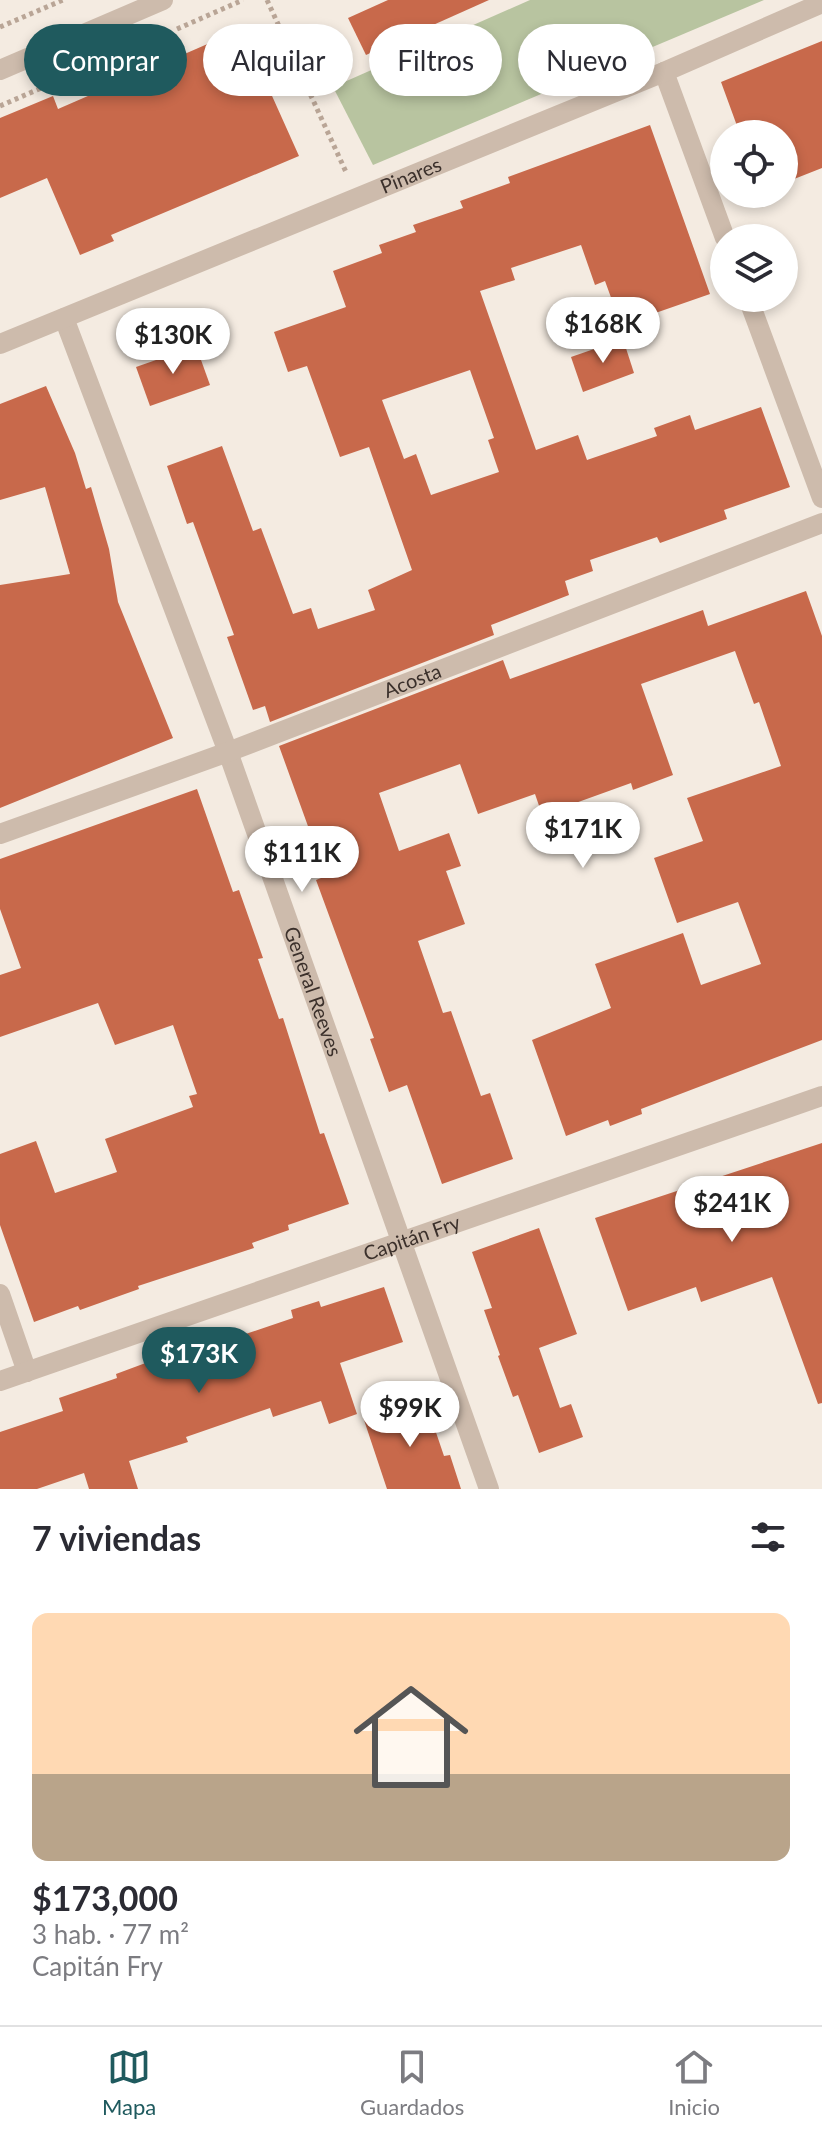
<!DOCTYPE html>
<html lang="es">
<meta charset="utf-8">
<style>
:root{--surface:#fff;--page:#f7f7f7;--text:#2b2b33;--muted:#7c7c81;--line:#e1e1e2;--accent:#1f5a5e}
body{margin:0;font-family:Lato,sans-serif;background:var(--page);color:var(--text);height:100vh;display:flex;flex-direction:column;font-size:30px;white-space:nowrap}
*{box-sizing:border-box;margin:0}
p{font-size:26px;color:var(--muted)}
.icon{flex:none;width:44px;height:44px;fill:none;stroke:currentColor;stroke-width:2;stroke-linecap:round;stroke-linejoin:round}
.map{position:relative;height:1489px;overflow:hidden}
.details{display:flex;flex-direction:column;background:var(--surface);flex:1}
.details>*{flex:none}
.hud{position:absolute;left:24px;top:24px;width:774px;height:72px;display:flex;gap:16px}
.buttons{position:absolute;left:710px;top:120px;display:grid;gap:16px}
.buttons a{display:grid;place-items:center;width:88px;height:88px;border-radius:50%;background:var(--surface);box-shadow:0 4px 12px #0003;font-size:40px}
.price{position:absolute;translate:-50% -68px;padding:0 18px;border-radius:28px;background:#fff;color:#222;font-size:26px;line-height:52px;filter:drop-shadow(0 2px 4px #0008)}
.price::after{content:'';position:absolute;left:50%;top:48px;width:24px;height:18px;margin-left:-12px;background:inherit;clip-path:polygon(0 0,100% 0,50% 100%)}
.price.selected{background:var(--accent);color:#fff}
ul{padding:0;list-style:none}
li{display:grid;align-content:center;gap:16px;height:424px;padding:0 32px}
li span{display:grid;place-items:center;height:248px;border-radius:16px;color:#555}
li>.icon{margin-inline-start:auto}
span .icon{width:144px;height:144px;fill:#fffc;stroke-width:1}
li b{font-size:34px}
h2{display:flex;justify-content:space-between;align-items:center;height:96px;padding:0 32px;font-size:34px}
.chip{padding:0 28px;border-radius:36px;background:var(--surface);box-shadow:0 4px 12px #0003;font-size:28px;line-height:72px}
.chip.selected{background:var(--accent);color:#fff}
.dock{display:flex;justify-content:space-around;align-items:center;height:112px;border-top:2px solid var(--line);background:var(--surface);font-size:22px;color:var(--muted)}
.dock a{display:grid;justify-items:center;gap:4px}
.dock .selected{color:var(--accent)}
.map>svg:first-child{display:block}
.green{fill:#b8c4a0}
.building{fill:#c8694b;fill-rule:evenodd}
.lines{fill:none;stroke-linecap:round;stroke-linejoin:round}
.path{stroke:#b9a596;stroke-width:5;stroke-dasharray:4 4;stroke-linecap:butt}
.minor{stroke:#cdbbac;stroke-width:20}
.labels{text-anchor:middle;stroke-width:8;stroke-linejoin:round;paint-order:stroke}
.street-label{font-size:20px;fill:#3b302b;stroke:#fbf5ee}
</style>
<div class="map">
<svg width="822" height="1489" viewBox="0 0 822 1489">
<rect width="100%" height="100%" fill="#f4ebe1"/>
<path class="green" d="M530,0H764L373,165L333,87Z"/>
<g class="building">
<path d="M388,0H489L366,55L348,18Z"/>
<path d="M242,29L299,156L111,235L114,241L80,255L47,178L0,198V118L53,96L58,109Z"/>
<path d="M822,41V168L784,183V134H740L721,82Z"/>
<path d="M650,125L710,294L621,325L605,281L595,285L581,245L511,268L515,280L480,291L536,450L578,435L587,460L657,436L654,428L690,415L695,430L761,407L790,487L724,510L727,519L660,543L657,537L590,560L593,571L565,581L569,595L491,625L494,635L270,722L265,706L253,710L227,637L234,635L193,522L187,524L167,466L222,446L253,531L261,528L293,614L311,608L318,629L375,610L368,590L412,570L369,447L340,457L307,366L288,372L274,332L346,307L333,271L382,253L379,245L416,232L413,225L463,208L460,201L510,183L508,177ZM470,370L494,438L488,440L499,472L431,495L416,454L404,459L382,400Z"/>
<path d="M623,339L634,373L583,392L571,357Z"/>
<path d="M196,346L210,385L150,406L136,367Z"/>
<path d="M46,386L75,453L86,489L91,487L109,549L118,602L173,738L0,808V585L70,574L45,487L0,500V404Z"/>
<path d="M806,591L822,636V1040L641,1109L642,1114L610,1126L608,1120L566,1136L532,1040L611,1008L595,964L683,933L701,985L761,964L738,902L677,923L654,858L703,841L687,798L781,766L759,702L754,704L735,651L641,684L673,775L633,790L631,783L570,805L574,816L546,826L535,794L478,814L460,764L379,793L399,851L449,833L461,866L446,871L465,924L418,941L443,1013L451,1011L481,1096L490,1093L513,1159L442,1184L407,1085L389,1092L370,1039L374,1038L316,880L326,876L279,746L503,660L510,679L703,610L708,626Z"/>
<path d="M197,789L233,892L239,890L263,958L258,959L279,1019L283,1018L320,1134L324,1133L349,1204L288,1225L289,1230L252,1243L254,1248L138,1286L139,1289L80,1310L78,1306L34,1322L0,1225V1154L36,1141L55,1193L117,1172L105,1139L193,1107L189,1096L197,1094L173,1025L115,1045L98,1003L0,1037V975L21,968L0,909V859Z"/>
<path d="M822,1143V1403L818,1404L772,1277L701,1302L696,1287L628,1311L595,1218Z"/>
<path d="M539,1228L577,1334L539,1348L560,1408L571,1404L583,1437L539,1453L518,1395L513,1397L498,1356L500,1355L484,1310L492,1308L472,1252Z"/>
<path d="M384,1287L403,1342L340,1363L357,1414L329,1424L321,1401L273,1417L270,1408L186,1437L188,1442L129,1461L138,1489H89L84,1473L37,1489H0V1432L63,1411L59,1398L117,1378L116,1374L202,1342L204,1348L293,1318L291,1310L319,1301L321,1307Z"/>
<path d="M424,1397L444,1456L450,1455L461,1489H387L363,1417Z"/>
</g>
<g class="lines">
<g class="path">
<path d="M267,0L346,172"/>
<path d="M0,27L63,0"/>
<path d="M177,29L243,0"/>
<path d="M0,106L87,68"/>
</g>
<g class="minor">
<path d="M0,70L163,0"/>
<path d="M664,72L725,238"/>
<path d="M748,298L822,498"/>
<path id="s1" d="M64,318L228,752L489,1489"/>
<path id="s2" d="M0,344L664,72L822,3"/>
<path id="s3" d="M0,834L228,752L822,523"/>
<path d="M0,1294L27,1372"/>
<path id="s4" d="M0,1381L822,1096"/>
</g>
</g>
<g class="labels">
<g class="street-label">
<text dy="7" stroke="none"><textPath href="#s2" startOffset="444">Pinares</textPath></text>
<text dy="7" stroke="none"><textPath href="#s3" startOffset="440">Acosta</textPath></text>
<text dy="7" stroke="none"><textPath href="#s1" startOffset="718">General Reeves</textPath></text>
<text dy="7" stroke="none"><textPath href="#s4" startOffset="436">Capitán Fry</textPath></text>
</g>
</g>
</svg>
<div class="buttons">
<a><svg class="icon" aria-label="locate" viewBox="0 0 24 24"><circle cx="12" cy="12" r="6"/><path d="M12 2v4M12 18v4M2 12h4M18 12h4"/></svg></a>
<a><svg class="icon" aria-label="layers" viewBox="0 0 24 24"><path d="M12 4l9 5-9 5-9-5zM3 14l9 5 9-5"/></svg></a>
</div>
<b class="price" style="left:603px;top:365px">$168K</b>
<b class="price" style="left:173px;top:376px">$130K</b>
<b class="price" style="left:583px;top:870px">$171K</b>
<b class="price" style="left:302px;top:894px">$111K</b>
<b class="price" style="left:732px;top:1244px">$241K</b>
<b class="price selected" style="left:199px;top:1395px">$173K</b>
<b class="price" style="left:410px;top:1449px">$99K</b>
<div class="hud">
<a class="chip selected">Comprar</a>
<a class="chip">Alquilar</a>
<a class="chip">Filtros</a>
<a class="chip">Nuevo</a>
</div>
</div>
<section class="details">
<h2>7 viviendas<svg class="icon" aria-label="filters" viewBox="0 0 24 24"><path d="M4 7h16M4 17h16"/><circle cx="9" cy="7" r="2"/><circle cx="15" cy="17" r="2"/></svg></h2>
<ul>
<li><span style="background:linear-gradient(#ffd9b3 65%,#b9a48a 0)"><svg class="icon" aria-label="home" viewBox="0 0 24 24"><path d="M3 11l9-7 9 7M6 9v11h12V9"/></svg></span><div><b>$173,000</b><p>3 hab. · 77 m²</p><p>Capitán Fry</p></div></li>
</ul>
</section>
<nav class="dock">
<a class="selected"><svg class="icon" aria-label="map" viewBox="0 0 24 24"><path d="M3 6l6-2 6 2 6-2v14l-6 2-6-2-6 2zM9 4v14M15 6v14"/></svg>Mapa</a>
<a><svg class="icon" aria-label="saved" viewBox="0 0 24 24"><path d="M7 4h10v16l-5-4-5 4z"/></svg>Guardados</a>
<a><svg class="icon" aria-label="home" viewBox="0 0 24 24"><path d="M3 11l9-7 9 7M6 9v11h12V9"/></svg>Inicio</a>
</nav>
